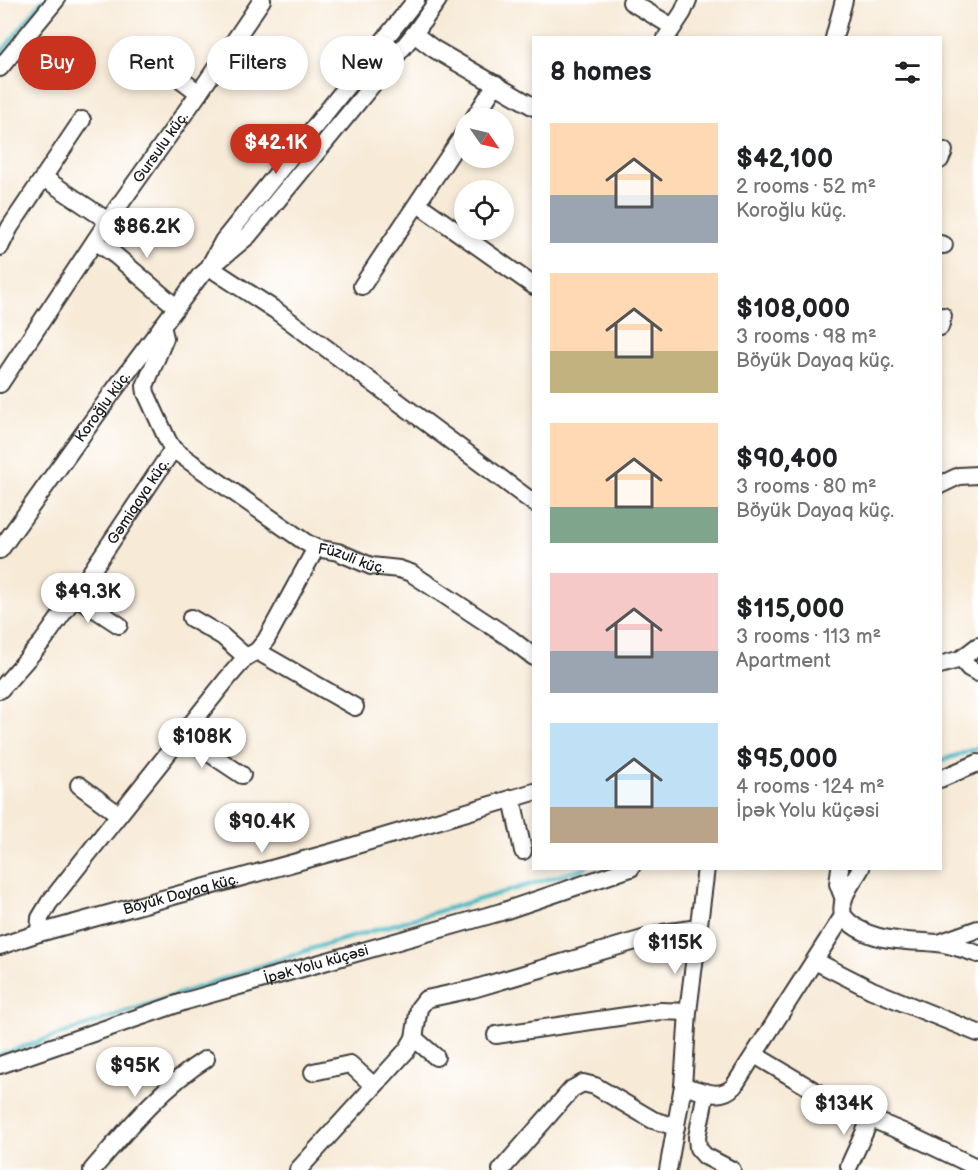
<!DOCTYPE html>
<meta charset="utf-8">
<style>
:root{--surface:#fff;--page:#f2f2f2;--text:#202124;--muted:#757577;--accent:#c8321e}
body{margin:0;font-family:"Balsamiq Sans",sans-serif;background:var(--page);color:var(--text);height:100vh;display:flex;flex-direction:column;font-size:22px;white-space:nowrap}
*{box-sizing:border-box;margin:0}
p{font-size:20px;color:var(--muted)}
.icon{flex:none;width:33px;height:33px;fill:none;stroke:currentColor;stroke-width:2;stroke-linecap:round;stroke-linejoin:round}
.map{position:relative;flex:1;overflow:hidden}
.panel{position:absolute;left:532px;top:36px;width:410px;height:834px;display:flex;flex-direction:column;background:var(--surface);border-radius:0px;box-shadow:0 3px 9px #0003}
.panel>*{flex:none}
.top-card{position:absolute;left:18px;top:36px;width:424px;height:54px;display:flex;gap:12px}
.needle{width:39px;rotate:124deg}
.controls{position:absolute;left:454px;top:108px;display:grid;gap:12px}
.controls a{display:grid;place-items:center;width:60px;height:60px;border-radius:50%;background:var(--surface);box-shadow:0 3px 9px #0003;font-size:30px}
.price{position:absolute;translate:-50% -51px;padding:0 14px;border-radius:21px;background:#fff;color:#222;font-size:20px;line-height:39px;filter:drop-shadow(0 2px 3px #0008)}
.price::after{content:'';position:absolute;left:50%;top:36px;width:18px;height:14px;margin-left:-9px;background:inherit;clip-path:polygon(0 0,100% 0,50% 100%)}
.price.selected{background:var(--accent);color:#fff}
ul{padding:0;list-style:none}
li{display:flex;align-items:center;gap:18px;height:150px;padding:0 18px}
li span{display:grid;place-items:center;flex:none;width:168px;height:120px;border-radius:0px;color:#555}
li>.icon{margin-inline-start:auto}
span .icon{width:72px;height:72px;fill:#fffc;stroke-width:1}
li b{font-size:26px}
h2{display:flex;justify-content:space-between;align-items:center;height:72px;padding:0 18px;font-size:26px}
.chip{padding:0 21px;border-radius:27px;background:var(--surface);box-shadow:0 3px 9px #0003;font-size:21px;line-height:54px}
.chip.selected{background:var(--accent);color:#fff}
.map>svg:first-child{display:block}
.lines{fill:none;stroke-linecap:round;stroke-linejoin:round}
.stream{stroke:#4cbac5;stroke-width:4.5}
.minor-casing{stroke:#3d3b38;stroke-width:20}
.minor{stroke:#fff;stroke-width:16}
.labels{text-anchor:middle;stroke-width:5;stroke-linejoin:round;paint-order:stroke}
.street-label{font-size:15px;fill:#1c1c1c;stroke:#fff}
</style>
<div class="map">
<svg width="978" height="1170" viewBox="0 0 978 1170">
<rect width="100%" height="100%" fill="#fff"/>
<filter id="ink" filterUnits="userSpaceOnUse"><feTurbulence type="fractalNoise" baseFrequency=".0167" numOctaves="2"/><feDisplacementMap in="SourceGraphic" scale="12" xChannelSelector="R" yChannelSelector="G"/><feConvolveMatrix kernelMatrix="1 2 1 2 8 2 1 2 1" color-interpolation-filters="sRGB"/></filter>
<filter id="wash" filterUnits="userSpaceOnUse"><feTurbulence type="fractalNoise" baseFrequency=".008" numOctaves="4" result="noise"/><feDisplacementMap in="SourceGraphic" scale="24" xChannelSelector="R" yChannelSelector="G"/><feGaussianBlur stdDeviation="1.35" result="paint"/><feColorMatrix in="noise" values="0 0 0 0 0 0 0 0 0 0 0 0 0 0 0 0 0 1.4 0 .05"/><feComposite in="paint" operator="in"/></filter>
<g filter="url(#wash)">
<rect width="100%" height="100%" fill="#f7ead7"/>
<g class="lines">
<g class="stream">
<path d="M0,54L43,0"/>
<path d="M256,213L401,36L426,0"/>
<path d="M940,761L978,748"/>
<path d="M0,1055L314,948L586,868"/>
</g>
</g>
</g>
<g filter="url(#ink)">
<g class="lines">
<g class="minor-casing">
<g id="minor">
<path d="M416,0L223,241L209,267L275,310L534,503"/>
<path d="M631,2L673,27"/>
<path d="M414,34L434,49L534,107"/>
<path d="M666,38L683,12L688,0"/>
<path d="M834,38L844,0"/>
<path d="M23,39L61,68"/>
<path d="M163,66L199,93"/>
<path d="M0,68L56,0"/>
<path d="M474,118L496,84"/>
<path d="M940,160L944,151"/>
<path d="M44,178L108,221"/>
<path d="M418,204L534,286"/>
<path d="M95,241L115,255L176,307"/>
<path d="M940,244L944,245"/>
<path d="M0,247L10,227L82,120"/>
<path d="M362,286L465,132"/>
<path id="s1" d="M162,326L165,338L145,386L146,393L168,441L173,449L192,463L305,542L316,548L338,552L371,566L399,569L411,573L511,639L534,657"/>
<path d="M940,327L943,316"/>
<path id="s2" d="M0,384L108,221L199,93L262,0"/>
<path d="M940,485L959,476L978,475"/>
<path id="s3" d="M0,550L115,389L199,277L249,235L414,34L438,0"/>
<path d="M75,596L119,625"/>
<path d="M191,618L222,636L246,657"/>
<path d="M257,651L355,707"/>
<path d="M961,659L969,668L978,673"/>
<path d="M940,665L961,659L978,646"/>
<path id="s4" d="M0,690L43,641L75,596L173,449"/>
<path d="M182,735L242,775"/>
<path d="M940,779L978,763"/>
<path d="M79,785L118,814"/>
<path d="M512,798L523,851"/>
<path d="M840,868L838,884L843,897"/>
<path d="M843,916C866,943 904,940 937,943C950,944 965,950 978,954"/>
<path d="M39,933L40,918L49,903L227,679L246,657L257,651L266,640L316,548"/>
<path d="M939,943L978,929"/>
<path id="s5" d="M0,946L39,933L333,852L534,792"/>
<path d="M815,961L872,990L978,1033"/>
<path d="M496,1035L660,1011L688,1012"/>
<path d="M414,1038L436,1057"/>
<path d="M755,1055L840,1106L903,1132L978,1168"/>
<path id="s6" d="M0,1065L186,1001L501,912L631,868"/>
<path d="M313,1072L350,1064L374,1086"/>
<path d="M683,1086C701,1090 720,1101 734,1086L843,916C839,897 852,884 861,868"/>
<path d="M706,1092L697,1137L698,1148L705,1156L732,1170"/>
<path d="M849,1166L870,1120"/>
<path d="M92,1170C126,1131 161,1087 206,1059"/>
<path d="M298,1170L407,1050L414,1038L419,1008L426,999L473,989L663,933L698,928"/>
<path d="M501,1170L572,1089L583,1083L595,1086L653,1120L676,1127"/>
<path d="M668,1170L683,1086L688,1012L706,868"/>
</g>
</g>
<use href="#minor" class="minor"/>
</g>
</g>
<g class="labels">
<g class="street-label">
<text dy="5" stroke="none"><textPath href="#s2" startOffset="286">Gursulu küç.</textPath></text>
<text dy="5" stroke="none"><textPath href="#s3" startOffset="176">Koroğlu küç.</textPath></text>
<text dy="5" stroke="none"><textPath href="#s4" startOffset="234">Gəmiqaya küç.</textPath></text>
<text dy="5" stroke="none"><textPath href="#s1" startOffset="345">Füzuli küç.</textPath></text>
<text dy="5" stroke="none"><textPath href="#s5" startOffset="188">Böyük Dayaq küç.</textPath></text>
<text dy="5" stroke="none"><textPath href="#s6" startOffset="332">İpək Yolu küçəsi</textPath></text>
</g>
</g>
</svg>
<div class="controls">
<a><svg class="needle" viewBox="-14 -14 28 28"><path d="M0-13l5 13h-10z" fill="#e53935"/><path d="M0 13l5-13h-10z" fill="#757577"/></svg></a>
<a><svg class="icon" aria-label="locate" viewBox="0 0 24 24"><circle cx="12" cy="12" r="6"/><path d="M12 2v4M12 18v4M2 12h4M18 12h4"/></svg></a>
</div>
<b class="price selected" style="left:276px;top:175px">$42.1K</b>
<b class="price" style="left:147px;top:259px">$86.2K</b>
<b class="price" style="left:88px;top:624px">$49.3K</b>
<b class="price" style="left:202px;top:769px">$108K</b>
<b class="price" style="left:262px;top:854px">$90.4K</b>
<b class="price" style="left:675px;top:975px">$115K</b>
<b class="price" style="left:135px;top:1098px">$95K</b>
<b class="price" style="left:844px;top:1136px">$134K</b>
<div class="top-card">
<a class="chip selected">Buy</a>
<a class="chip">Rent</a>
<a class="chip">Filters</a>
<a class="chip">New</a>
</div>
<section class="panel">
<h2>8 homes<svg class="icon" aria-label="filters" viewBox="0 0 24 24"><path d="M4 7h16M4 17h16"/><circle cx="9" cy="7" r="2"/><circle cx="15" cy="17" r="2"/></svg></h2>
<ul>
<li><span style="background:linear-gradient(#ffd9b3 60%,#9aa5b1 0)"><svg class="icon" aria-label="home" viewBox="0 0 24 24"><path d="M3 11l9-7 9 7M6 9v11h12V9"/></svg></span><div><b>$42,100</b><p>2 rooms · 52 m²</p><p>Koroğlu küç.</p></div></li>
<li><span style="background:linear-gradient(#ffd9b3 65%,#c2b280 0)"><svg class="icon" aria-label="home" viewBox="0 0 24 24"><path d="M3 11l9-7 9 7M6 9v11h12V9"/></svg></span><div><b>$108,000</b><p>3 rooms · 98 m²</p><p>Böyük Dayaq küç.</p></div></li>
<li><span style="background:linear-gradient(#ffd9b3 70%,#7fa58c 0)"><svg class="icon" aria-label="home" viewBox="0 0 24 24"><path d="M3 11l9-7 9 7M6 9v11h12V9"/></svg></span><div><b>$90,400</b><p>3 rooms · 80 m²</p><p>Böyük Dayaq küç.</p></div></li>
<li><span style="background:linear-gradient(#f6c9c9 65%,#9aa5b1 0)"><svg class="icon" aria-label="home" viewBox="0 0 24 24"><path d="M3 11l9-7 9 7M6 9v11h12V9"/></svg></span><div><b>$115,000</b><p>3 rooms · 113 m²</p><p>Apartment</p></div></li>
<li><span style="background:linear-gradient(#bfe0f5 70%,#b9a48a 0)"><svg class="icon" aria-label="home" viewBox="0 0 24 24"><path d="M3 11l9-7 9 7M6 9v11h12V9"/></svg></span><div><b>$95,000</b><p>4 rooms · 124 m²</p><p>İpək Yolu küçəsi</p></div></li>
</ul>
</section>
</div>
